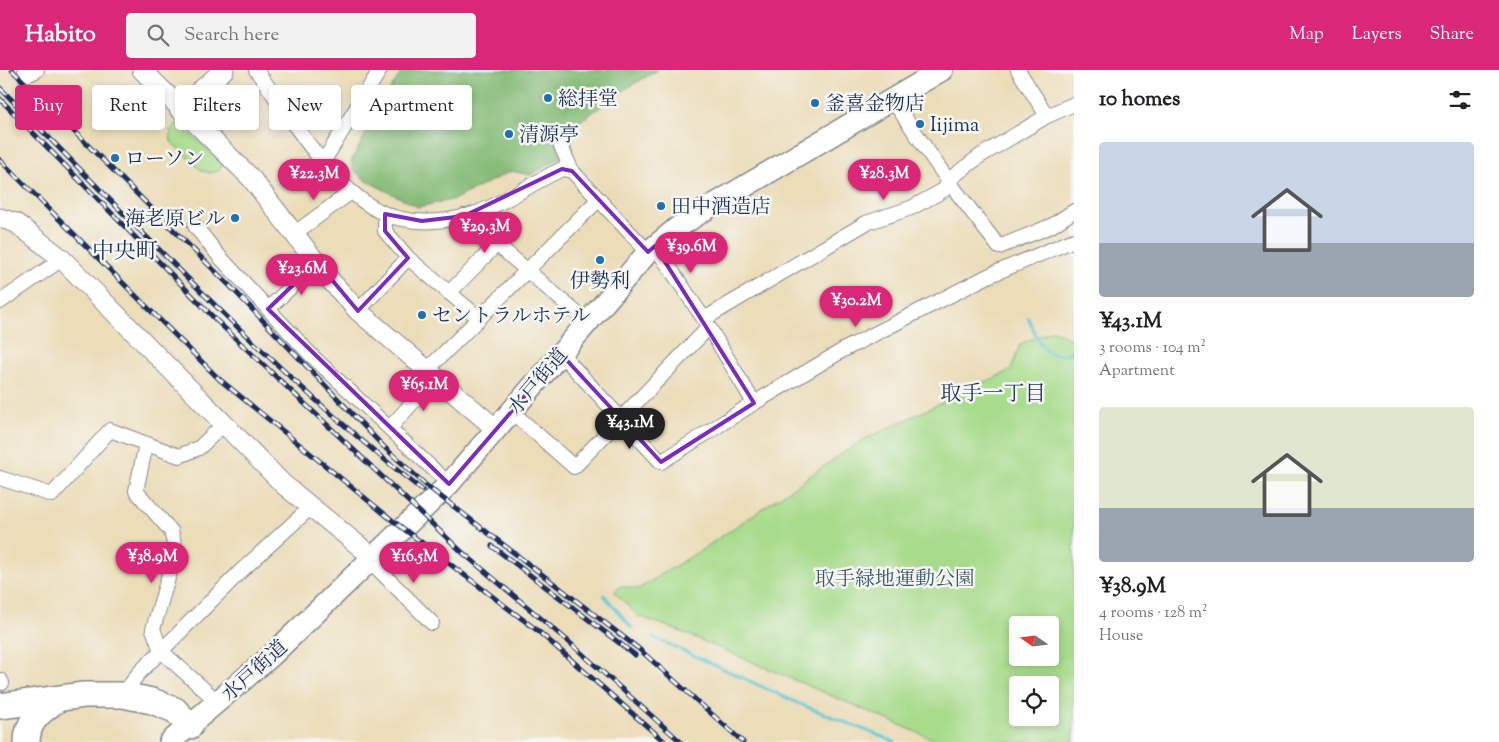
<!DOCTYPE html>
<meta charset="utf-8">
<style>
:root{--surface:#fff;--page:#f2f2f2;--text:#202124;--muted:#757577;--accent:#db2777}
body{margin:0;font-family:"Sorts Mill Goudy","Noto Serif JP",serif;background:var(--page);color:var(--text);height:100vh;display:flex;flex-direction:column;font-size:19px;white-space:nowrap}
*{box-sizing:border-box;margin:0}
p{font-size:16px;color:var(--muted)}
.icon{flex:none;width:28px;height:28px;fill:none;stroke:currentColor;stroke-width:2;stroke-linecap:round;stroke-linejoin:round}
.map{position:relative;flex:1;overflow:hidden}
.side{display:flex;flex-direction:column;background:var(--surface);width:425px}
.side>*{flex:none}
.guide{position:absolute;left:15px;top:15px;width:475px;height:45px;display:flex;gap:10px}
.needle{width:32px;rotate:284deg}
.buttons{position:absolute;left:1009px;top:546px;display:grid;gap:10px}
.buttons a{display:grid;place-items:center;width:50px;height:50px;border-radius:5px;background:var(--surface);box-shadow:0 2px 8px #0003;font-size:25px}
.price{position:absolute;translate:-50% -42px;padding:0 11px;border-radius:18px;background:var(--accent);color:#fff;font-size:16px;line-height:32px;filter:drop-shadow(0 1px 2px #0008)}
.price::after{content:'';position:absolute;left:50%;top:30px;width:15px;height:11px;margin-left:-8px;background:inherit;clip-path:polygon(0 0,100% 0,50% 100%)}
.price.selected{background:#222;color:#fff}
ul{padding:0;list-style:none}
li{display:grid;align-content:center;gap:10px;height:265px;padding:0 25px}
li span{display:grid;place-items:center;height:155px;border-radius:5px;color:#555}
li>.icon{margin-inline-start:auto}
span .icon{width:90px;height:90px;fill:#fffc;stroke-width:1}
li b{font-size:21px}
h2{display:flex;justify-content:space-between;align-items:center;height:60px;padding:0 25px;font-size:21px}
.tag{padding:0 18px;border-radius:5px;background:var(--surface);box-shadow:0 2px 8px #0003;font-size:18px;line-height:45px}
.tag.selected{background:var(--accent);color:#fff}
header{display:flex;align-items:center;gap:30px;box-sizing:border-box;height:70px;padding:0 25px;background:var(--accent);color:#fff}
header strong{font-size:24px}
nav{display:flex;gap:28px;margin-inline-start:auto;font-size:18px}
.search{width:350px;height:45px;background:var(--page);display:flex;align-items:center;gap:12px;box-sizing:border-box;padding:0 18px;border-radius:5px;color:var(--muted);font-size:19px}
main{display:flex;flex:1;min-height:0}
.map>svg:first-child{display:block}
.green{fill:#a8dc8c;stroke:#628675;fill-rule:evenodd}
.forest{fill:#86bc78;stroke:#50766b}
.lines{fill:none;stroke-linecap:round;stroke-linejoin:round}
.stream{stroke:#5dc8d8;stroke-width:3}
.street-casing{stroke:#84868c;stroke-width:16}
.secondary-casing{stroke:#84868c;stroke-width:21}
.primary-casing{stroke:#84868c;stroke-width:24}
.highway-casing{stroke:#84868c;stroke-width:28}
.street{stroke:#fff;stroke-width:14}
.secondary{stroke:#fff;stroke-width:19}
.primary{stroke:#fff;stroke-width:21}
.highway{stroke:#fff;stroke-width:25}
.rail-casing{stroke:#1b2f5e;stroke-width:5}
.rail{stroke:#f6f6f2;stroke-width:3;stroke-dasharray:9;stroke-linecap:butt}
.marked{fill:none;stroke:#7b2cbf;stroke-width:4;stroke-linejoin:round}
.poi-dot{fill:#1f6fb2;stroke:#f6f6f2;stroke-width:2}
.labels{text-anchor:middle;stroke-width:5;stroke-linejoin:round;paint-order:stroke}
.poi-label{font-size:20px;fill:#1b2f5e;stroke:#f6f6f2;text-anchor:start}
.street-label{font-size:20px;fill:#1b2f5e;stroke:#f6f6f2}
.park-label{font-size:20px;fill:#3e5a6a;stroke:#f6f6f2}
.neighbourhood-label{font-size:21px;fill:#1b2f5e;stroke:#f6f6f2}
.quarter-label{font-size:22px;fill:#1b2f5e;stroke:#f6f6f2}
</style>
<header>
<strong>Habito</strong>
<div class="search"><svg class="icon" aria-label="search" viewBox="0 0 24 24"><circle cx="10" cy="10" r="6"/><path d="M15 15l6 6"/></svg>Search here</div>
<nav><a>Map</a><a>Layers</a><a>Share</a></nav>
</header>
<main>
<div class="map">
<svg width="1074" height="672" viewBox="0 0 1074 672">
<rect width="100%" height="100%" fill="#f6f6f2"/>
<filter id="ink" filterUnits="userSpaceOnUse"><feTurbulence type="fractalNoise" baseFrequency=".02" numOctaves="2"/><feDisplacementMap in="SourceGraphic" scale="10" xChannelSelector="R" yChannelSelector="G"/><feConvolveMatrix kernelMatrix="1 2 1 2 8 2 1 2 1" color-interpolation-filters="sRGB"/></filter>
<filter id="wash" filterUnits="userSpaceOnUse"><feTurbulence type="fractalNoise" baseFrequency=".0096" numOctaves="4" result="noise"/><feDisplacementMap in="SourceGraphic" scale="20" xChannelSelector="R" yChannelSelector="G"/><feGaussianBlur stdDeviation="1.12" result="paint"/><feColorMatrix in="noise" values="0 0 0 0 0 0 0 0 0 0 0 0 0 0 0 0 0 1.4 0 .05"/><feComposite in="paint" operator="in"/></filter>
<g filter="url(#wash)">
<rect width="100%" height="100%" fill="#ecddb9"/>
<g class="green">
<path d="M177,53L223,93L219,101L209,103L201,100L171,72L170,61Z"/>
<path d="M1054,260L1070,269L1074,267V672H940L672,558L638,546L614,522L621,516L638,519L703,479L861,371L1011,300L1020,274ZM1018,555H1050V588H1018ZM1018,615H1050V648H1018Z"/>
</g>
<path class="forest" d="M403,0H658L632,15L573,56L572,81L530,105L511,101L455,129L418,137L365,110L353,99L351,91C368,61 383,28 403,0Z"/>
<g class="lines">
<g class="stream">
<path d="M1028,248C1039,272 1044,294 1074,281"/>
<path d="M604,525L632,558"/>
<path d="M653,567L800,634L895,672"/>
</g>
</g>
</g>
<g filter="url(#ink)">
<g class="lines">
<g class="street-casing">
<g id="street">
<path d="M25,0L29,4L37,0"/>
<path d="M256,0C291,47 341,138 402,149C421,153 445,151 463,147C497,139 531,113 562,99L572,101"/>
<path d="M1018,0L1047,46"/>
<path d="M892,29L949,112L999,177L1051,156L1074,141"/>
<path d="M559,72L572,101L648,182"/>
<path d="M323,92L380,0"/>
<path d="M385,144V161L408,188L478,247"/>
<path d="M464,146L587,252"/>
<path d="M195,156L219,186L312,286L449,414"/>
<path d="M295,163L351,122"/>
<path d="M655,176L704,249L754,333"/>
<path d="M449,223L496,175"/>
<path d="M0,232L62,189"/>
<path d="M268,239L317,192"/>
<path d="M358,241L408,188"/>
<path d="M704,249L866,153L911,138L944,120L951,108L980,86L1047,46L1074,34"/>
<path d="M561,284L661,392L754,333L845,279L988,206L1074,170"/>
<path d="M427,300L599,129"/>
<path d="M520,349L574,397L709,257"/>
<path d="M390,358L435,307"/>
<path d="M146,374L136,421L171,461L176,481L153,559L161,581L218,632"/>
<path d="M0,408L52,425L110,360L179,386L199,378L224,354"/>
<path d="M374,488L378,499L432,553"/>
<path d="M0,610L2,613"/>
<path d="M123,625L138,604L241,501L310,438"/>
</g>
</g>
<g class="secondary-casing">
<g id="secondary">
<path d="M142,0L251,108L330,210L358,241L496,359"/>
<path d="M179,39L224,0"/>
<path d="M0,148L16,153L62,189L284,415L374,488"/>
</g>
</g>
<g class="primary-casing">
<path id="primary" d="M170,672L271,586L449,414L648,182L677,158L703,141L942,0"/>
</g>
<g class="highway-casing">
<g id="highway">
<path d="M0,636L84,625H123L152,631L175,640L190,656"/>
<path d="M27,672C27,650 42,640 58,629"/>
</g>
</g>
<use href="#street" class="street"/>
<use href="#secondary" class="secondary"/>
<use href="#primary" class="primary"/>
<use href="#highway" class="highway"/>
<g class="rail-casing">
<g id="rail">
<path d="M12,0L230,216L383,376L427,416L639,579L743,672"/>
<path d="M0,18C137,156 269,299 422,420"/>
<path d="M0,29L218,252L462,482L569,572L681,672"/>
<path d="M0,90L219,309L392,450L538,561L665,672"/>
<path d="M492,476L635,585"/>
</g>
</g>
<use href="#rail" class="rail"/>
</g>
</g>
<path class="marked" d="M562,99L572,101L648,182L655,176L754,333L661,392L561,284L449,414L268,239L317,192L358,241L408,188L385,161V144L422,151L464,146Z"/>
<g class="poi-dot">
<circle cx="548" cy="28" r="5"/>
<circle cx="815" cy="33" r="5"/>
<circle cx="920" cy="54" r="5"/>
<circle cx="509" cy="64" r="5"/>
<circle cx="115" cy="88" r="5"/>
<circle cx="661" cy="136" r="5"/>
<circle cx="235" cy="148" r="5"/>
<circle cx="600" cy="190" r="5"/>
<circle cx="422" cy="245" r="5"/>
</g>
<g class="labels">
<g class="poi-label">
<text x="558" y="35">総拝堂</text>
<text x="825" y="40">釜喜金物店</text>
<text x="930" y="61">Iijima</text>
<text x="519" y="71">清源亭</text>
<text x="125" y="95">ローソン</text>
<text x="671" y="143">田中酒造店</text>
<text x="225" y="155" text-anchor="end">海老原ビル</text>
<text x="600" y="217" text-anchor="middle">伊勢利</text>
<text x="432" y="252">セントラルホテル</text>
</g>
<g class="street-label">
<text transform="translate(537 311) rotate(-50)" y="7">水戸街道</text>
<text transform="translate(254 600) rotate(-42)" y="7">水戸街道</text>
</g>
<g class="park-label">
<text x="895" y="515">取手緑地運動公園</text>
</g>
<g class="neighbourhood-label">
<text x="993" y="330">取手一丁目</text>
</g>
<g class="quarter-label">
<text x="125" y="188">中央町</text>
</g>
</g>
</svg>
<div class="buttons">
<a><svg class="needle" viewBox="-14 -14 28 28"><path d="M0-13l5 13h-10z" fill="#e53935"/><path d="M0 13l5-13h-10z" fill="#757577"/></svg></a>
<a><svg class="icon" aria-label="locate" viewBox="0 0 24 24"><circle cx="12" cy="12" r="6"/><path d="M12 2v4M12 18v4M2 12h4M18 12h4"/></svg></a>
</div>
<b class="price" style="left:314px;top:131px">¥22.3M</b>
<b class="price" style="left:884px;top:131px">¥28.3M</b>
<b class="price" style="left:485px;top:184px">¥29.3M</b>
<b class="price" style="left:691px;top:204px">¥39.6M</b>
<b class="price" style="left:302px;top:226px">¥23.6M</b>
<b class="price" style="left:856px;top:258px">¥30.2M</b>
<b class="price" style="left:424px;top:342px">¥65.1M</b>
<b class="price selected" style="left:630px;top:380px">¥43.1M</b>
<b class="price" style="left:152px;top:514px">¥38.9M</b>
<b class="price" style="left:414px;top:514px">¥16.5M</b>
<div class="guide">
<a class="tag selected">Buy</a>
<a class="tag">Rent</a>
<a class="tag">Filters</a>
<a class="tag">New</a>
<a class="tag">Apartment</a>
</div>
</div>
<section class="side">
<h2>10 homes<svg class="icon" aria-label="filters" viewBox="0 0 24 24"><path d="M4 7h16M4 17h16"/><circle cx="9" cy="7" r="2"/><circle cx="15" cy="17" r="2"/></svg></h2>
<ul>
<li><span style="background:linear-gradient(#c9d6e8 65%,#9aa5b1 0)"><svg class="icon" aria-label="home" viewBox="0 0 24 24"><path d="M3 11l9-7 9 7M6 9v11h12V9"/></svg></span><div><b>¥43.1M</b><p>3 rooms · 104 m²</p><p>Apartment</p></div></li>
<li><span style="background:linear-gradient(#dfe7d0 65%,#9aa5b1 0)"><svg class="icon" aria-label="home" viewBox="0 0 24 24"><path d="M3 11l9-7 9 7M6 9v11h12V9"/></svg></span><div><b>¥38.9M</b><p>4 rooms · 128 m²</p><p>House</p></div></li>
</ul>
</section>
</main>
